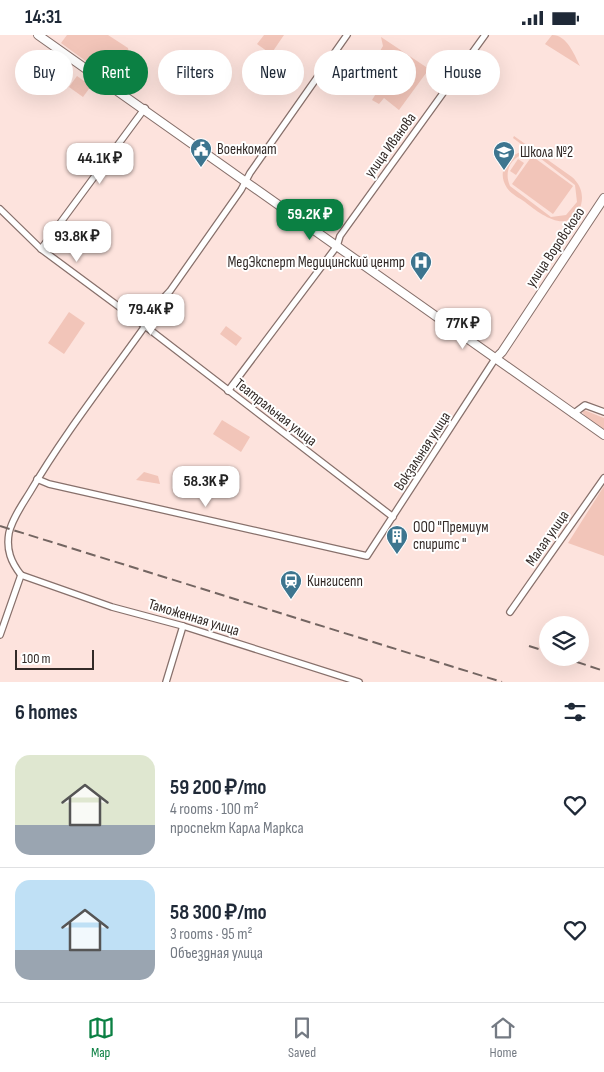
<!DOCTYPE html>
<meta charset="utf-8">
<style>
:root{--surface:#fff;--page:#f2f2f3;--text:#1f2937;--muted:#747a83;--line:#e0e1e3;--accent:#0b8043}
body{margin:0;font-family:"Sofia Sans Condensed",sans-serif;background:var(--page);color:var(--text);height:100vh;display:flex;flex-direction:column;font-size:19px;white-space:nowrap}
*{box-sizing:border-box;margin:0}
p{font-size:16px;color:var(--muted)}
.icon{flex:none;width:28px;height:28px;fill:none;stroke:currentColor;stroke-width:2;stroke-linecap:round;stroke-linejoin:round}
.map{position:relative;height:647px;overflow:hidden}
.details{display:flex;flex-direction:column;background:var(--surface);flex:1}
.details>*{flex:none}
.top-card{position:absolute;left:15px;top:15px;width:575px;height:45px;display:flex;gap:10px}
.buttons{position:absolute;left:539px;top:581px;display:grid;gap:10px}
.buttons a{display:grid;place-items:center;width:50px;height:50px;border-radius:50%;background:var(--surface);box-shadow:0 5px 20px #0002;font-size:25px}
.scale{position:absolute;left:15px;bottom:12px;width:79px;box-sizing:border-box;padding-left:5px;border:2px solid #332a27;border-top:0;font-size:14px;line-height:18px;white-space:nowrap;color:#332a27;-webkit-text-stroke:4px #fff;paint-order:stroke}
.price{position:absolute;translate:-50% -42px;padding:0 11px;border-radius:10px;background:#fff;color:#222;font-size:16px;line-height:32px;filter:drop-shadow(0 1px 2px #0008)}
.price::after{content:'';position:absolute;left:50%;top:30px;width:15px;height:11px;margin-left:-8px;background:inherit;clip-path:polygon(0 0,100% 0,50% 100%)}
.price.on{background:var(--accent);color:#fff}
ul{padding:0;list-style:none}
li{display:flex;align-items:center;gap:15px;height:125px;padding:0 15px}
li+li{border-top:1px solid var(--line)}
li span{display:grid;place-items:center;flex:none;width:140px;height:100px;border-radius:15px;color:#555}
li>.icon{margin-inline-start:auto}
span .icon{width:60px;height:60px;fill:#fffc;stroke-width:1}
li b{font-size:21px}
h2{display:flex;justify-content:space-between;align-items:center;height:60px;padding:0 15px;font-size:21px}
.pill{padding:0 18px;border-radius:22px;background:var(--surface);box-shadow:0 5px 20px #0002;font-size:18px;line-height:45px}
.pill.on{background:var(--accent);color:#fff}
.status{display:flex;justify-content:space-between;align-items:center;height:35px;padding:0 25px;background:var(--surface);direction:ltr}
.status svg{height:14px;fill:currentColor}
.tab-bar{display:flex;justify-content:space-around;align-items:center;height:70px;border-top:1px solid var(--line);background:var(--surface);font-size:14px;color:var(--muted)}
.tab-bar a{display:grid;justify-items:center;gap:2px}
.tab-bar .on{color:var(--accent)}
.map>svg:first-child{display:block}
.green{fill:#f2c5b9;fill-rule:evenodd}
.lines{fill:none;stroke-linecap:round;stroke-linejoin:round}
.street-casing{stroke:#87706b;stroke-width:8}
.secondary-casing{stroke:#87706b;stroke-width:10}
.street{stroke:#fff;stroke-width:5.5}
.secondary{stroke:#fff;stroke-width:8}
.rail{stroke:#736561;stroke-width:2;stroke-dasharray:10 5;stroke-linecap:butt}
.labels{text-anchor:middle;stroke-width:4;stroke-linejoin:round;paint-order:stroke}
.street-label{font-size:15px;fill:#332a27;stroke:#fff}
.poi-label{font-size:15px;fill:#332a27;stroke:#fff;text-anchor:start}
</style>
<div class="status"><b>14:31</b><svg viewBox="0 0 49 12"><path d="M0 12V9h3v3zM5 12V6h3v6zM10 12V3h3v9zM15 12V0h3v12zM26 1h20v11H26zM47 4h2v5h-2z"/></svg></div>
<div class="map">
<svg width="604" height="647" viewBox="0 0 604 647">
<rect width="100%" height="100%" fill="#fde3dd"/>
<g class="green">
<path d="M67,0H108L128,13L133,42L124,54L61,8Z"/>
<path d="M264,0H284L271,19L257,9Z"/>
<path d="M552,0C567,0 574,19 580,31L545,9Z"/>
<path d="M381,2L429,34L399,75L384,63L379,69L372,65L385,44L369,34L383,11Z"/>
<path d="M77,41L91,51L83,62L69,52Z"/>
<path d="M514,101L572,142C580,149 584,159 581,170C570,202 540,179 525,167C519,163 511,159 507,153C495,135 510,117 529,115L513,103ZM529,118L536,120L575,150L577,167L566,180L551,182L510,151C503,135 512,120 529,118Z"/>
<path d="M532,121L573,151L553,179L512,149Z"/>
<path d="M518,124L524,128L516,140L510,136Z"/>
<path d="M69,277L85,288L64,319L48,308Z"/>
<path d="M226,291L242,303L236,311L220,299Z"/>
<path d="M584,375L604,383V398L594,391L582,377Z"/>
<path d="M222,385L250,402L241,417L213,399Z"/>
<path d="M144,437L158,441L160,449L136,445Z"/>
<path d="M604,451V521L568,508Z"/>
</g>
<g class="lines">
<g class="street-casing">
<g id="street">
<path d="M0,174L41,214L145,291L393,482"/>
<path d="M41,214L145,73"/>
<path d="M228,356L337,211L340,201L485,0"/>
<path d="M573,379L585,370L604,377"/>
<path d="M37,444L49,449L367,521L495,324"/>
<path d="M21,540C11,527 6,515 9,498C12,484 22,470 30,457C64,399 106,346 145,291L156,271L170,256L241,155L250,138L347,0"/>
<path d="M21,540L112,572L183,591L359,647"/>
<path d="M510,577L604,443"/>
<path d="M0,600L21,540"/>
<path d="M166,647L183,591"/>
</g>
</g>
<g class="secondary-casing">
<g id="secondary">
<path d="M38,0L604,400"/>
<path d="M495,324L502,317L604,163"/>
</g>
</g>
<use href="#street" class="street"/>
<use href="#secondary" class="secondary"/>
<g class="rail">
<path d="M0,491L502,647"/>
<path d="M529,611L548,617"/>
<path d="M562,622L604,636"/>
</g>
</g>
<defs>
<g id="civic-pin" transform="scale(1.125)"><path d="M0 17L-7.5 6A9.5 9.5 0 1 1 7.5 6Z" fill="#3d758f" stroke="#fff"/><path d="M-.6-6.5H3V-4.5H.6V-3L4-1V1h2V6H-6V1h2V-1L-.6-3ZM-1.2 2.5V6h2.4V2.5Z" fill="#fff"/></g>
<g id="school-pin" transform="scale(1.125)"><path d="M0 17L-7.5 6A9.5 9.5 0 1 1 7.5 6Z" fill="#3d758f" stroke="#fff"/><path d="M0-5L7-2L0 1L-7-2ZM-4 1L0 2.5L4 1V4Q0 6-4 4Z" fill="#fff"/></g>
<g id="hospital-pin" transform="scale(1.125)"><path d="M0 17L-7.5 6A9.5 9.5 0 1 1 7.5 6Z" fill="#3d758f" stroke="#fff"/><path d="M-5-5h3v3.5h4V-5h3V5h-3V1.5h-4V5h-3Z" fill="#fff"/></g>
<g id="building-pin" transform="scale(1.125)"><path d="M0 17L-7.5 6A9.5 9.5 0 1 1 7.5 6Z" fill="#3d758f" stroke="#fff"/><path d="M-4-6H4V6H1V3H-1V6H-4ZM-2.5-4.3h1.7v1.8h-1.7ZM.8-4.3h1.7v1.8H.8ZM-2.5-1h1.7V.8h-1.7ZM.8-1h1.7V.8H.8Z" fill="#fff"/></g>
<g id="station-pin" transform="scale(1.125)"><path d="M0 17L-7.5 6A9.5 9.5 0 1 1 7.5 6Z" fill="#3d758f" stroke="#fff"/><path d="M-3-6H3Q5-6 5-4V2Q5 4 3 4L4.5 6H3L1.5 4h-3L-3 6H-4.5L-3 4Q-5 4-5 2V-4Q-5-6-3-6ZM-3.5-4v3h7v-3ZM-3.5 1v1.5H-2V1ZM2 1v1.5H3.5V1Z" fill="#fff"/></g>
</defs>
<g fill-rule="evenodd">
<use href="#civic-pin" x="201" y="114"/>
<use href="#school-pin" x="504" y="117"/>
<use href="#hospital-pin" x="421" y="227"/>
<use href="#building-pin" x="397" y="501"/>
<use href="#station-pin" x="291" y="546"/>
</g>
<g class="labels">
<g class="street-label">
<text transform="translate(390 110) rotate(-54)" y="5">улица Иванова</text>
<text transform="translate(555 212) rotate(-56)" y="5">улица Воровского</text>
<text transform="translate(276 377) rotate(38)" y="5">Театральная улица</text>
<text transform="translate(422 416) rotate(-57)" y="5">Вокзальная улица</text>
<text transform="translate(547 503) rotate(-55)" y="5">Малая улица</text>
<text transform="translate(194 582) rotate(17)" y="5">Таможенная улица</text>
</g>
<g class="poi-label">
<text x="217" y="119">Военкомат</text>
<text x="520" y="122">Школа №2</text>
<text x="405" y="232" text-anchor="end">МедЭксперт Медицинский центр</text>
<text x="413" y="497">ООО "Премиум<tspan x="413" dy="17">спиритс "</tspan></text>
<text x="307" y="551">Кингисепп</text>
</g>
</g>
</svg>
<div class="buttons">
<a><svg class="icon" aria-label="layers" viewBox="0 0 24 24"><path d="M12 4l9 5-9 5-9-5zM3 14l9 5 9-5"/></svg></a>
</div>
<div class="scale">100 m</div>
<b class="price" style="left:100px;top:150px">44.1K ₽</b>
<b class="price on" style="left:310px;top:206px">59.2K ₽</b>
<b class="price" style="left:77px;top:228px">93.8K ₽</b>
<b class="price" style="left:151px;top:301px">79.4K ₽</b>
<b class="price" style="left:463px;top:315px">77K ₽</b>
<b class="price" style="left:206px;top:473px">58.3K ₽</b>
<div class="top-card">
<a class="pill">Buy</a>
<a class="pill on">Rent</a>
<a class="pill">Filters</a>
<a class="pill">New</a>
<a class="pill">Apartment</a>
<a class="pill">House</a>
</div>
</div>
<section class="details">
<h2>6 homes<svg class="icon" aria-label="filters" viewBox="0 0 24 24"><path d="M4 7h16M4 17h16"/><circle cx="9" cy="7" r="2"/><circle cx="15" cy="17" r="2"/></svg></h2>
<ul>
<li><span style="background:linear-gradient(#dfe7d0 70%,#9aa5b1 0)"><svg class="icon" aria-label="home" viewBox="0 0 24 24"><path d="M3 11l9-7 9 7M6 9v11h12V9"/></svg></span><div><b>59 200 ₽/mo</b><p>4 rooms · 100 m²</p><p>проспект Карла Маркса</p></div><svg class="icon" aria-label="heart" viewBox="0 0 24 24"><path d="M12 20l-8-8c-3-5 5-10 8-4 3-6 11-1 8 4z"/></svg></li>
<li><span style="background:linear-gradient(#bfe0f5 70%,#9aa5b1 0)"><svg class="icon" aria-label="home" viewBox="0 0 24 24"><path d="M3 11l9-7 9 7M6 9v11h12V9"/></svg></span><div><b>58 300 ₽/mo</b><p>3 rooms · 95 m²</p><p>Объездная улица</p></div><svg class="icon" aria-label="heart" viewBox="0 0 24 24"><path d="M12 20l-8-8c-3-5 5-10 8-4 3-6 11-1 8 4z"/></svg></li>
</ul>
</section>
<nav class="tab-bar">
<a class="on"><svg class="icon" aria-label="map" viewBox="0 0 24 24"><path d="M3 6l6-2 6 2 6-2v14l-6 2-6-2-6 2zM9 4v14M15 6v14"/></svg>Map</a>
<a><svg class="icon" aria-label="saved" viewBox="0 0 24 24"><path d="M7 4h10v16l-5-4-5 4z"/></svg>Saved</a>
<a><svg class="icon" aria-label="home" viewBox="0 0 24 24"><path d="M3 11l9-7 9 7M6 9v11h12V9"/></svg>Home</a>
</nav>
